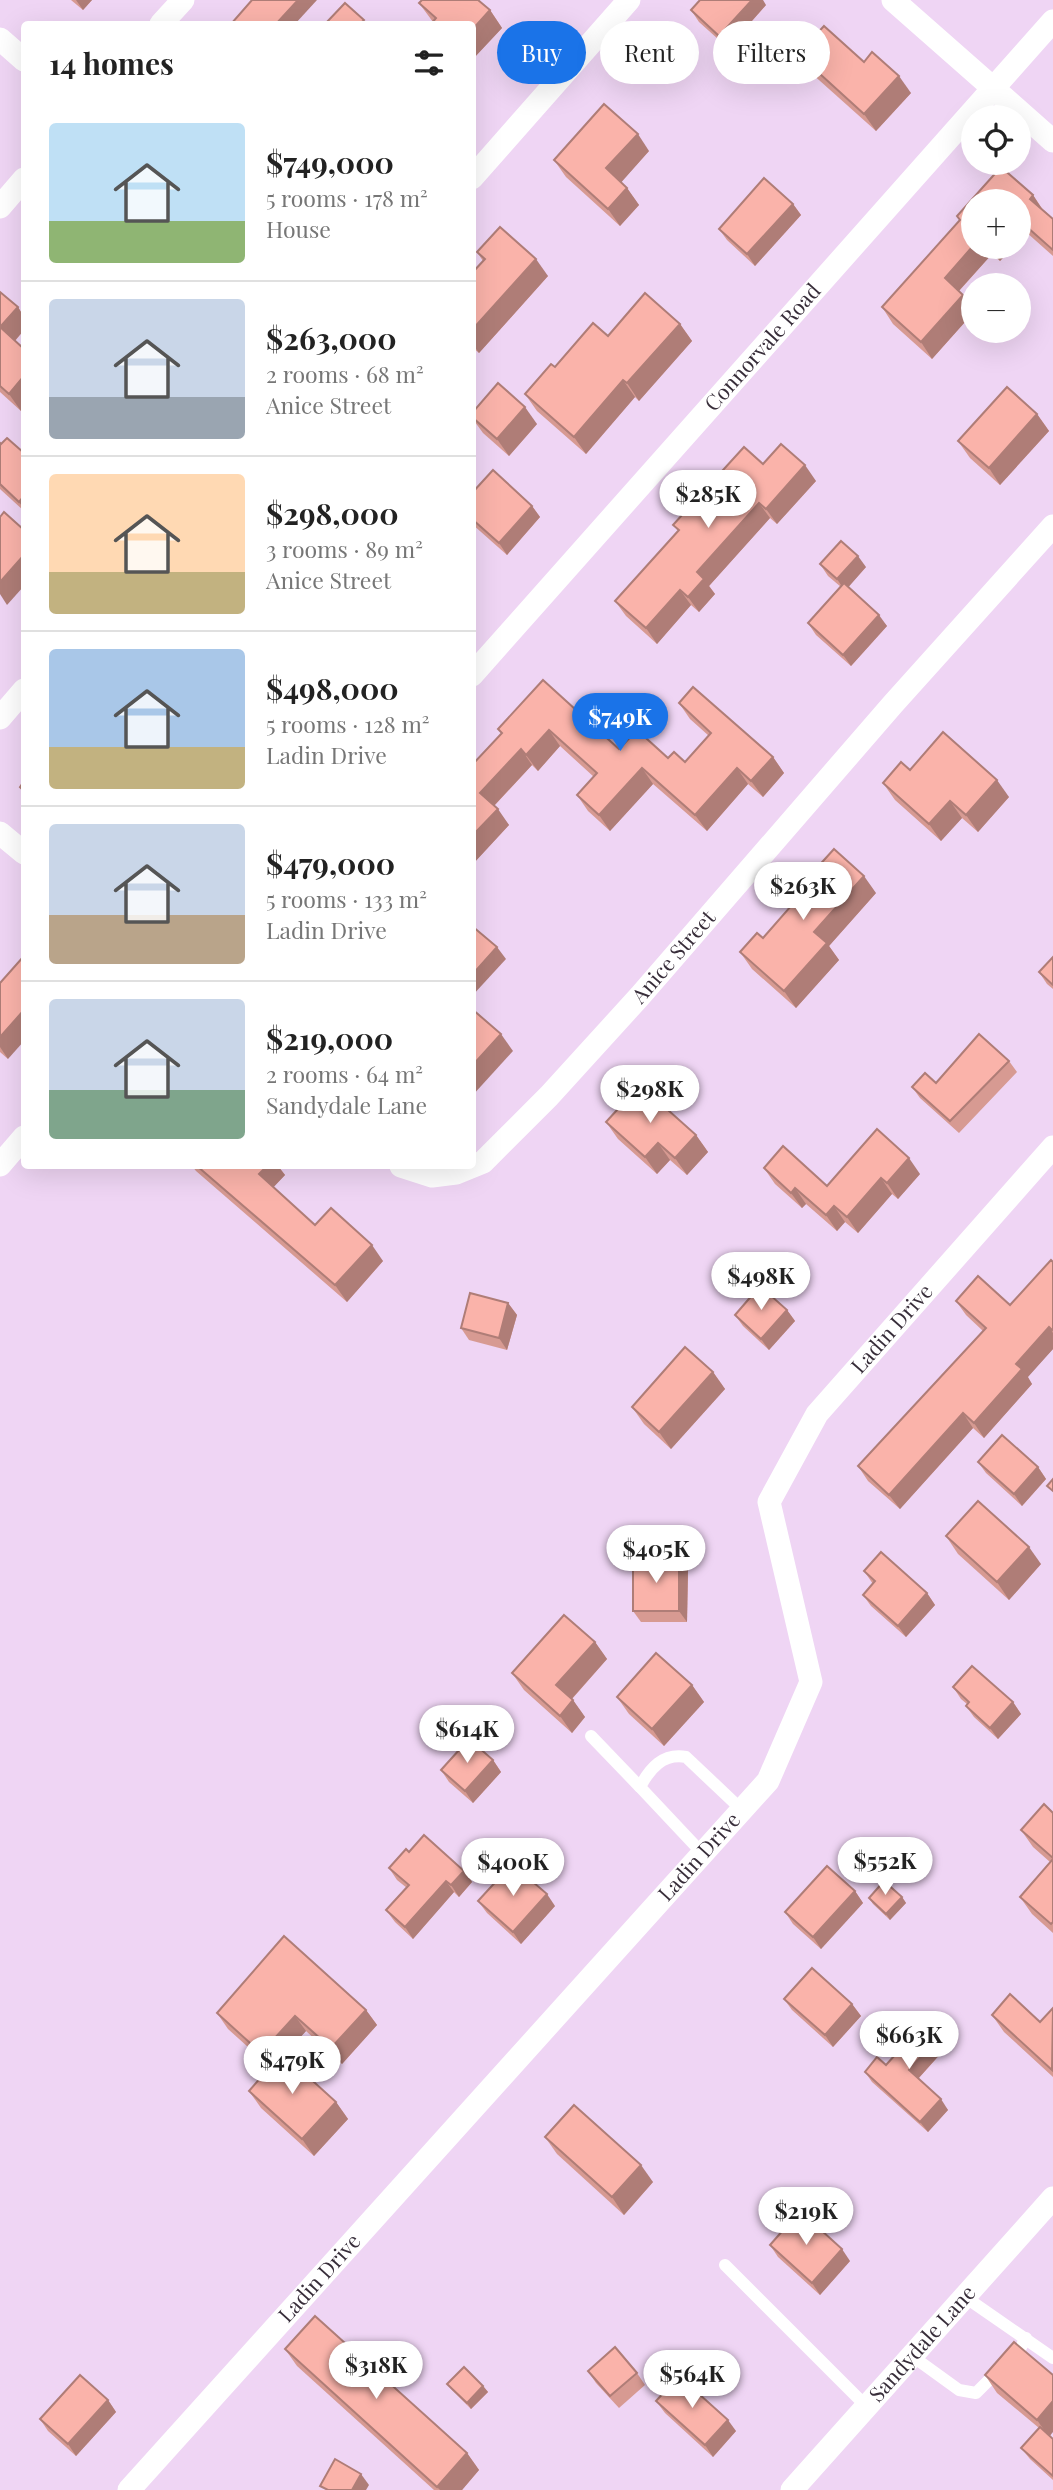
<!DOCTYPE html>
<meta charset="utf-8">
<style>
:root{--surface:#fff;--page:#f6f6f6;--text:#222;--muted:#767676;--line:#e0e0e0;--accent:#1a73e8}
body{margin:0;font-family:"Playfair Display",serif;background:var(--page);color:var(--text);height:100vh;display:flex;flex-direction:column;font-size:26px;white-space:nowrap}
*{box-sizing:border-box;margin:0}
p{font-size:23px;color:var(--muted)}
.icon{flex:none;width:38px;height:38px;fill:none;stroke:currentColor;stroke-width:2;stroke-linecap:round;stroke-linejoin:round}
.map{position:relative;flex:1;overflow:hidden}
.side{position:absolute;left:21px;top:21px;width:455px;height:1148px;display:flex;flex-direction:column;background:var(--surface);border-radius:7px;box-shadow:0 7px 28px #0002}
.side>*{flex:none}
.guide{position:absolute;left:497px;top:21px;width:450px;height:63px;display:flex;gap:14px}
.buttons{position:absolute;left:961px;top:105px;display:grid;gap:14px}
.buttons a{display:grid;place-items:center;width:70px;height:70px;border-radius:50%;background:var(--surface);box-shadow:0 7px 28px #0002;font-size:35px}
.price{position:absolute;translate:-50% -60px;padding:0 16px;border-radius:24px;background:#fff;color:#222;font-size:23px;line-height:46px;filter:drop-shadow(0 2px 4px #0008)}
.price::after{content:'';position:absolute;left:50%;top:42px;width:21px;height:16px;margin-left:-10px;background:inherit;clip-path:polygon(0 0,100% 0,50% 100%)}
.price.active{background:var(--accent);color:#fff}
ul{padding:0;list-style:none}
li{display:flex;align-items:center;gap:21px;height:175px;padding:0 28px}
li+li{border-top:2px solid var(--line)}
li span{display:grid;place-items:center;flex:none;width:196px;height:140px;border-radius:7px;color:#555}
li>.icon{margin-inline-start:auto}
span .icon{width:84px;height:84px;fill:#fffc;stroke-width:1}
li b{font-size:30px}
h2{display:flex;justify-content:space-between;align-items:center;height:84px;padding:0 28px;font-size:30px}
.pill{padding:0 24px;border-radius:32px;background:var(--surface);box-shadow:0 7px 28px #0002;font-size:24px;line-height:63px}
.pill.active{background:var(--accent);color:#fff}
.map>svg:first-child{display:block}
.lines{fill:none;stroke-linecap:round;stroke-linejoin:round}
.lane{stroke:#fff;stroke-width:12}
.street{stroke:#fff;stroke-width:23}
.wall{fill:#d79a92}
.shaded-wall{fill:#af7d77}
.building{fill:#fab3aa;stroke:#af7d77;stroke-width:2}
.labels{text-anchor:middle;stroke-width:5;stroke-linejoin:round;paint-order:stroke}
.street-label{font-size:21px;fill:#382e3a;stroke:#fff}
</style>
<div class="map">
<svg width="1053" height="2490" viewBox="0 0 1053 2490">
<rect width="100%" height="100%" fill="#efd5f4"/>
<g class="lines">
<g class="lane">
<path d="M591,1736L640,1787"/>
<path d="M703,1854L640,1787C650,1768 663,1753 686,1757L742,1810"/>
<path d="M725,2265L867,2407"/>
<path d="M965,2297L1053,2358"/>
<path d="M912,2356L959,2390L976,2393L1020,2349L1026,2338"/>
</g>
<g class="street">
<path d="M893,0L1053,141"/>
<path d="M161,24L183,0"/>
<path d="M0,39L24,60"/>
<path d="M472,178L629,0"/>
<path d="M0,207L24,179"/>
<path id="s1" d="M472,675L1053,21"/>
<path d="M0,718L24,690"/>
<path d="M0,833L24,853"/>
<path d="M0,1165L24,1137"/>
<path id="s2" d="M401,1166L432,1176L456,1173L483,1162L549,1096L640,996L893,704L1053,526"/>
<path id="s3" d="M129,2490L768,1781L811,1682L769,1502L817,1414L1053,1147"/>
<path id="s4" d="M792,2490L1053,2198"/>
</g>
</g>
<g class="wall">
<path d="M71,0H92L83,10Z"/>
<path d="M419,3L490,10L502,28L472,60V24L433,22Z"/>
<path d="M766,5L728,48L699,22L691,10Z"/>
<path d="M798,54L911,93L876,131L810,72Z"/>
<path d="M649,151L621,182L627,188L639,205L620,226L566,177L554,160Z"/>
<path d="M1033,195L1043,210L1053,219V256L1026,232L1018,241V201L973,247H1013L1000,261L992,254L959,291L963,295L973,308V313L932,359L893,324L882,307L960,220L957,216Z"/>
<path d="M793,204L801,215L755,266L727,240L719,229Z"/>
<path d="M477,252L548,276L479,353L472,347V273L483,261Z"/>
<path d="M0,292L18,307L24,317V330L15,341L24,349V407L21,411L0,392Z"/>
<path d="M680,324L692,341L639,401L635,397L586,454L537,411L525,394L555,367L608,336Z"/>
<path d="M472,413L537,424L509,456L483,433L472,418Z"/>
<path d="M1037,414L1049,431L1000,485L970,458L958,441Z"/>
<path d="M0,443L24,453V511L0,489Z"/>
<path d="M763,464L816,481L777,524L770,518L709,586L715,594L699,612L691,605L657,644L626,616L615,601L678,531L673,525Z"/>
<path d="M472,493L532,506L540,517L507,555L472,524Z"/>
<path d="M820,564L866,567L848,587L887,626L851,666L816,635L808,623L841,587L828,576Z"/>
<path d="M543,680L619,749L668,758L685,762L709,736L690,719L679,703L773,757L784,773L763,797L748,784L707,831L653,784L610,831L588,811L577,795L594,777L560,746L538,771L532,765L494,806L509,825L472,865L501,733L498,729Z"/>
<path d="M910,770L1009,797L978,832L962,818L941,841L895,800L883,783Z"/>
<path d="M876,893L829,946L839,960L796,1008L752,969L740,952L763,938L791,907L787,901Z"/>
<path d="M1053,957V989L1047,984L1039,972Z"/>
<path d="M0,983L8,1059L0,1052Z"/>
<path d="M1009,1061L1017,1072L959,1133L920,1098L912,1087L936,1083Z"/>
<path d="M606,1122L696,1135L708,1152L687,1175L670,1160L657,1174L618,1139Z"/>
<path d="M192,1166H278L285,1175L273,1187L315,1225L383,1261L347,1302L196,1171Z"/>
<path d="M764,1168L827,1186L920,1174L898,1199L892,1194L858,1233L845,1222L837,1231L806,1204L802,1208L775,1184Z"/>
<path d="M1053,1262V1349L1027,1377L1032,1384L984,1438L973,1428L900,1509L868,1481L858,1466L983,1331L966,1315L956,1301L1010,1305Z"/>
<path d="M508,1303L517,1315L507,1350L469,1340L461,1328Z"/>
<path d="M787,1310L795,1321L769,1350L743,1326L735,1315Z"/>
<path d="M713,1372L725,1389L671,1449L644,1424L632,1407Z"/>
<path d="M978,1462L1038,1467L1046,1479L1022,1506L986,1473Z"/>
<path d="M946,1536L1041,1564L1009,1600L958,1554Z"/>
<path d="M688,1570L687,1622H641L633,1611Z"/>
<path d="M864,1571L927,1593L935,1605L906,1637L871,1606L863,1595L873,1584Z"/>
<path d="M595,1642L607,1659L572,1699L585,1717L572,1733L524,1690L512,1673Z"/>
<path d="M692,1685L704,1702L664,1746L629,1714L617,1697Z"/>
<path d="M953,1687L1013,1702L1021,1714L998,1739L974,1717L966,1706L967,1704L961,1699Z"/>
<path d="M493,1760L501,1772L473,1803L449,1782L441,1770Z"/>
<path d="M1053,1813V1933L1032,1914L1020,1897L1050,1862L1033,1847L1021,1830Z"/>
<path d="M409,1852L464,1871L472,1882L459,1897L454,1892L413,1939L395,1922L386,1910L407,1888L397,1880L389,1868Z"/>
<path d="M855,1891L863,1903L821,1949L793,1924L785,1912Z"/>
<path d="M902,1897L906,1903L890,1920L873,1904L869,1898Z"/>
<path d="M478,1901L555,1906L521,1944L487,1913Z"/>
<path d="M784,1999L852,2004L861,2016L833,2047L792,2010Z"/>
<path d="M1053,2008V2077L1004,2032L992,2015L1040,2022Z"/>
<path d="M366,2010L377,2025L342,2064L306,2031L284,2055L336,2102L348,2119L314,2156L261,2108L249,2091L270,2067L228,2029L217,2013Z"/>
<path d="M910,2030L944,2031L951,2042L918,2079L948,2110L928,2132L872,2082L865,2072L886,2065L913,2034Z"/>
<path d="M545,2137L653,2182L624,2215L557,2154Z"/>
<path d="M770,2245L850,2261L820,2295L778,2257Z"/>
<path d="M1014,2342L1050,2436L1053,2439V2480L1030,2459L1021,2448L1039,2428L997,2393L985,2375Z"/>
<path d="M285,2349L467,2453L479,2470L462,2490H434L297,2366Z"/>
<path d="M588,2371L637,2373L645,2385L619,2408L596,2383Z"/>
<path d="M447,2384L483,2386L488,2392L471,2409L452,2390Z"/>
<path d="M108,2400L116,2412L76,2456L48,2431L40,2419Z"/>
<path d="M656,2401L736,2431L713,2457L665,2413Z"/>
</g>
<g class="shaded-wall">
<path d="M76,0H92L83,10Z"/>
<path d="M298,0H317L295,24H276Z"/>
<path d="M752,0H763L766,5L728,48L719,36Z"/>
<path d="M490,10L502,28L472,60V30Z"/>
<path d="M899,76L911,93L876,131L864,114Z"/>
<path d="M638,134L649,151L618,186L606,168Z"/>
<path d="M627,188L639,205L620,226L608,209Z"/>
<path d="M1033,195L1044,212L1030,199Z"/>
<path d="M793,204L801,215L755,266L747,254Z"/>
<path d="M1018,221L1026,232L1018,241Z"/>
<path d="M973,247H987L992,254L956,294L945,278Z"/>
<path d="M990,247H1013L1000,261Z"/>
<path d="M536,259L548,276L479,353L472,343V330Z"/>
<path d="M963,295L973,308V313L932,359L921,342Z"/>
<path d="M18,307L24,317V330L12,344L0,327Z"/>
<path d="M680,324L692,341L639,401L627,383Z"/>
<path d="M24,376V407L21,411L9,394Z"/>
<path d="M623,380L635,397L586,454L574,437Z"/>
<path d="M525,407L537,424L509,456L497,439Z"/>
<path d="M1037,414L1049,431L1000,485L989,468Z"/>
<path d="M805,465L816,481L777,524L766,509Z"/>
<path d="M24,496V509L19,502Z"/>
<path d="M759,503L770,518L709,586L715,594L699,612L688,597L697,572Z"/>
<path d="M532,506L540,517L507,555L499,543Z"/>
<path d="M24,555V586L7,605L0,594V582Z"/>
<path d="M858,556L866,567L845,591L837,579Z"/>
<path d="M680,590L691,605L657,644L646,628Z"/>
<path d="M879,615L887,626L851,666L843,655Z"/>
<path d="M549,730L560,746L538,771L526,755Z"/>
<path d="M521,749L532,765L491,809L480,793Z"/>
<path d="M773,757L784,773L763,797L751,781Z"/>
<path d="M642,768L653,784L610,831L599,815Z"/>
<path d="M737,768L748,784L707,831L695,815Z"/>
<path d="M997,780L1009,797L978,832L966,815Z"/>
<path d="M950,801L962,818L941,841L929,824Z"/>
<path d="M498,809L509,825L472,865V836Z"/>
<path d="M864,876L876,893L829,946L839,960L796,1008L784,991L814,932Z"/>
<path d="M497,947L506,959L472,996V975Z"/>
<path d="M24,1010V1041L8,1059L0,1047V1037Z"/>
<path d="M501,1034L513,1051L472,1096V1066Z"/>
<path d="M696,1135L708,1152L687,1175L675,1158Z"/>
<path d="M658,1143L670,1160L657,1174L645,1157Z"/>
<path d="M909,1158L920,1174L898,1199L887,1183Z"/>
<path d="M267,1166H278L285,1175L270,1191L259,1174Z"/>
<path d="M881,1178L892,1194L858,1233L847,1217Z"/>
<path d="M795,1188L806,1204L802,1208L791,1193Z"/>
<path d="M834,1206L845,1222L837,1231L826,1215Z"/>
<path d="M372,1245L383,1261L347,1302L335,1285Z"/>
<path d="M508,1303L517,1315L507,1350L499,1338Z"/>
<path d="M787,1310L795,1321L769,1350L761,1339Z"/>
<path d="M1049,1327L1053,1333V1349L1028,1377L1032,1384L984,1438L974,1423L1016,1364Z"/>
<path d="M713,1372L725,1389L671,1449L659,1432Z"/>
<path d="M963,1413L973,1428L900,1509L889,1495Z"/>
<path d="M1038,1467L1046,1479L1022,1506L1014,1494Z"/>
<path d="M1029,1547L1041,1564L1009,1600L997,1582Z"/>
<path d="M679,1558L688,1570L687,1622L679,1611Z"/>
<path d="M927,1593L935,1605L906,1637L898,1626Z"/>
<path d="M595,1642L607,1659L568,1703L556,1685Z"/>
<path d="M692,1685L704,1702L664,1746L652,1729Z"/>
<path d="M573,1700L585,1717L572,1733L560,1716Z"/>
<path d="M1013,1702L1021,1714L998,1739L990,1728Z"/>
<path d="M493,1760L501,1772L473,1803L465,1791Z"/>
<path d="M464,1871L472,1882L459,1897L451,1885Z"/>
<path d="M446,1881L454,1892L413,1939L405,1927Z"/>
<path d="M855,1891L863,1903L821,1949L813,1937Z"/>
<path d="M547,1894L555,1906L521,1944L513,1932Z"/>
<path d="M902,1897L906,1903L890,1920L886,1914Z"/>
<path d="M852,2004L861,2016L833,2047L825,2035Z"/>
<path d="M366,2010L377,2025L342,2064L331,2048Z"/>
<path d="M295,2016L306,2031L272,2068L261,2053Z"/>
<path d="M944,2031L951,2042L916,2081L909,2070Z"/>
<path d="M941,2099L948,2110L928,2132L920,2122Z"/>
<path d="M336,2102L348,2119L314,2156L302,2139Z"/>
<path d="M641,2165L653,2182L624,2215L612,2197Z"/>
<path d="M842,2249L850,2261L820,2295L812,2283Z"/>
<path d="M483,2386L488,2392L471,2409L467,2403Z"/>
<path d="M108,2400L116,2412L76,2456L68,2444Z"/>
<path d="M1053,2401V2432L1049,2437L1037,2420Z"/>
<path d="M728,2420L736,2431L713,2457L705,2445Z"/>
<path d="M467,2453L479,2470L462,2490H440L437,2487Z"/>
<path d="M361,2474L369,2485L366,2490H352Z"/>
</g>
<g class="building">
<path d="M252,0H298L276,24H231Z"/>
<path d="M422,0H478L490,10L472,30V24H431L436,18L419,3Z"/>
<path d="M700,0H752L719,36L691,10Z"/>
<path d="M345,3L364,20L360,24H325Z"/>
<path d="M824,26L864,62L872,52L899,76L864,114L798,54Z"/>
<path d="M604,104L638,134L606,168L627,188L608,209L554,160Z"/>
<path d="M1001,167L1033,195L1030,199L1053,219V250L1018,219V201H973V246L945,278L963,295L921,342L882,307L960,220L957,216Z"/>
<path d="M764,178L793,204L747,254L719,229Z"/>
<path d="M500,227L536,259L472,330V273L485,259L477,252Z"/>
<path d="M0,292L18,307L0,327L24,349V376L9,394L0,386Z"/>
<path d="M645,293L680,324L627,383L623,380L574,437L525,394L551,364L555,367L593,323L608,336Z"/>
<path d="M498,383L525,407L497,439L472,417V413Z"/>
<path d="M1007,387L1037,414L989,468L958,441Z"/>
<path d="M7,438L24,453V496L19,502L0,484V443L1,444Z"/>
<path d="M781,444L805,465L766,509L759,503L697,572L704,579L688,597L680,590L646,628L615,601L679,530L673,525L744,447L763,464Z"/>
<path d="M493,470L532,506L499,543L472,519V493Z"/>
<path d="M4,512L24,530V555L0,582V517Z"/>
<path d="M841,541L858,556L837,579L820,564Z"/>
<path d="M844,583L879,615L843,655L808,623Z"/>
<path d="M543,680L619,749L637,730L668,758L674,752L685,762L711,733L679,703L693,687L773,757L751,781L737,768L695,815L642,768L599,815L577,795L597,773L549,730L526,755L521,749L480,793L498,809L472,836V765L502,733L498,729Z"/>
<path d="M943,732L997,780L966,815L950,801L929,824L883,783L901,762L910,770Z"/>
<path d="M24,781V791L20,787Z"/>
<path d="M834,849L864,876L814,932L827,943L784,991L740,952L757,933L763,938L792,905L787,901Z"/>
<path d="M472,926L497,947L472,975Z"/>
<path d="M24,956V1010L0,1037V983Z"/>
<path d="M1053,957V985L1039,972Z"/>
<path d="M472,1009L501,1034L472,1066Z"/>
<path d="M979,1034L1009,1061L950,1121L912,1087L925,1073L936,1083Z"/>
<path d="M640,1085L696,1135L675,1158L658,1143L645,1157L606,1122Z"/>
<path d="M877,1129L909,1158L887,1183L881,1178L847,1217L834,1206L826,1215L795,1188L791,1193L764,1168L783,1146L827,1186Z"/>
<path d="M197,1166H267L259,1174L315,1225L331,1208L372,1245L335,1285Z"/>
<path d="M1051,1260L1053,1262V1329L1052,1330L1049,1327L1016,1364L1022,1369L974,1423L963,1413L889,1495L858,1466L986,1328L956,1301L978,1276L1010,1305Z"/>
<path d="M760,1286L787,1310L761,1339L735,1315Z"/>
<path d="M470,1293L508,1303L499,1338L461,1328Z"/>
<path d="M685,1347L713,1372L659,1432L632,1407Z"/>
<path d="M1002,1435L1038,1467L1014,1494L978,1462Z"/>
<path d="M1053,1479V1491L1047,1486Z"/>
<path d="M978,1501L1029,1547L997,1582L946,1536Z"/>
<path d="M881,1552L927,1593L898,1626L863,1595L875,1581L864,1571Z"/>
<path d="M679,1558V1611H633V1559Z"/>
<path d="M564,1615L595,1642L556,1685L573,1700L560,1716L512,1673Z"/>
<path d="M656,1653L692,1685L652,1729L617,1697Z"/>
<path d="M972,1666L1013,1702L990,1728L966,1706L969,1702L953,1687Z"/>
<path d="M469,1739L493,1760L465,1791L441,1770Z"/>
<path d="M1044,1804L1053,1813V1858L1021,1830Z"/>
<path d="M424,1835L464,1871L451,1885L446,1881L405,1927L386,1910L409,1885L389,1868L406,1849L409,1852Z"/>
<path d="M1053,1859V1922L1051,1924L1020,1897Z"/>
<path d="M512,1864L547,1894L513,1932L478,1901Z"/>
<path d="M827,1866L855,1891L813,1937L785,1912Z"/>
<path d="M884,1881L902,1897L886,1914L869,1898Z"/>
<path d="M284,1936L366,2010L331,2048L295,2016L261,2053L217,2013Z"/>
<path d="M812,1968L852,2004L825,2035L784,1999Z"/>
<path d="M1010,1994L1040,2022L1053,2008L1052,2070L992,2015Z"/>
<path d="M925,2014L944,2031L909,2070L941,2099L920,2122L865,2072L877,2057L886,2065L914,2034L910,2030Z"/>
<path d="M282,2053L336,2102L302,2139L249,2091Z"/>
<path d="M574,2105L641,2165L612,2197L545,2137Z"/>
<path d="M800,2211L842,2249L812,2283L770,2245Z"/>
<path d="M315,2316L467,2453L437,2487L285,2349Z"/>
<path d="M1014,2342L1053,2375V2401L1037,2420L985,2375Z"/>
<path d="M615,2347L637,2373L610,2396L588,2371Z"/>
<path d="M464,2367L483,2386L467,2403L447,2384Z"/>
<path d="M80,2375L108,2400L68,2444L40,2419Z"/>
<path d="M679,2376L728,2420L705,2445L656,2401Z"/>
<path d="M1040,2427L1053,2439V2476L1021,2448Z"/>
<path d="M335,2459L361,2474L352,2490H328L320,2486Z"/>
</g>
<g class="labels">
<g class="street-label">
<text dy="7" stroke="none"><textPath href="#s1" startOffset="438">Connorvale Road</textPath></text>
<text dy="7" stroke="none"><textPath href="#s2" startOffset="366">Anice Street</textPath></text>
<text dy="7" stroke="none"><textPath href="#s3" startOffset="1461">Ladin Drive</textPath></text>
<text dy="7" stroke="none"><textPath href="#s3" startOffset="852">Ladin Drive</textPath></text>
<text dy="7" stroke="none"><textPath href="#s3" startOffset="285">Ladin Drive</textPath></text>
<text dy="7" stroke="none"><textPath href="#s4" startOffset="196">Sandydale Lane</textPath></text>
</g>
</g>
</svg>
<div class="buttons">
<a><svg class="icon" aria-label="locate" viewBox="0 0 24 24"><circle cx="12" cy="12" r="6"/><path d="M12 2v4M12 18v4M2 12h4M18 12h4"/></svg></a>
<a>+</a>
<a>−</a>
</div>
<b class="price" style="left:708px;top:530px">$285K</b>
<b class="price active" style="left:620px;top:753px">$749K</b>
<b class="price" style="left:803px;top:922px">$263K</b>
<b class="price" style="left:650px;top:1125px">$298K</b>
<b class="price" style="left:761px;top:1312px">$498K</b>
<b class="price" style="left:656px;top:1585px">$405K</b>
<b class="price" style="left:467px;top:1765px">$614K</b>
<b class="price" style="left:885px;top:1897px">$552K</b>
<b class="price" style="left:513px;top:1898px">$400K</b>
<b class="price" style="left:909px;top:2071px">$663K</b>
<b class="price" style="left:292px;top:2096px">$479K</b>
<b class="price" style="left:806px;top:2247px">$219K</b>
<b class="price" style="left:376px;top:2401px">$318K</b>
<b class="price" style="left:692px;top:2410px">$564K</b>
<div class="guide">
<a class="pill active">Buy</a>
<a class="pill">Rent</a>
<a class="pill">Filters</a>
</div>
<section class="side">
<h2>14 homes<svg class="icon" aria-label="filters" viewBox="0 0 24 24"><path d="M4 7h16M4 17h16"/><circle cx="9" cy="7" r="2"/><circle cx="15" cy="17" r="2"/></svg></h2>
<ul>
<li><span style="background:linear-gradient(#bfe0f5 70%,#8fb573 0)"><svg class="icon" aria-label="home" viewBox="0 0 24 24"><path d="M3 11l9-7 9 7M6 9v11h12V9"/></svg></span><div><b>$749,000</b><p>5 rooms · 178 m²</p><p>House</p></div></li>
<li><span style="background:linear-gradient(#c9d6e8 70%,#9aa5b1 0)"><svg class="icon" aria-label="home" viewBox="0 0 24 24"><path d="M3 11l9-7 9 7M6 9v11h12V9"/></svg></span><div><b>$263,000</b><p>2 rooms · 68 m²</p><p>Anice Street</p></div></li>
<li><span style="background:linear-gradient(#ffd9b3 70%,#c2b280 0)"><svg class="icon" aria-label="home" viewBox="0 0 24 24"><path d="M3 11l9-7 9 7M6 9v11h12V9"/></svg></span><div><b>$298,000</b><p>3 rooms · 89 m²</p><p>Anice Street</p></div></li>
<li><span style="background:linear-gradient(#a9c7e8 70%,#c2b280 0)"><svg class="icon" aria-label="home" viewBox="0 0 24 24"><path d="M3 11l9-7 9 7M6 9v11h12V9"/></svg></span><div><b>$498,000</b><p>5 rooms · 128 m²</p><p>Ladin Drive</p></div></li>
<li><span style="background:linear-gradient(#c9d6e8 65%,#b9a48a 0)"><svg class="icon" aria-label="home" viewBox="0 0 24 24"><path d="M3 11l9-7 9 7M6 9v11h12V9"/></svg></span><div><b>$479,000</b><p>5 rooms · 133 m²</p><p>Ladin Drive</p></div></li>
<li><span style="background:linear-gradient(#c9d6e8 65%,#7fa58c 0)"><svg class="icon" aria-label="home" viewBox="0 0 24 24"><path d="M3 11l9-7 9 7M6 9v11h12V9"/></svg></span><div><b>$219,000</b><p>2 rooms · 64 m²</p><p>Sandydale Lane</p></div></li>
</ul>
</section>
</div>
